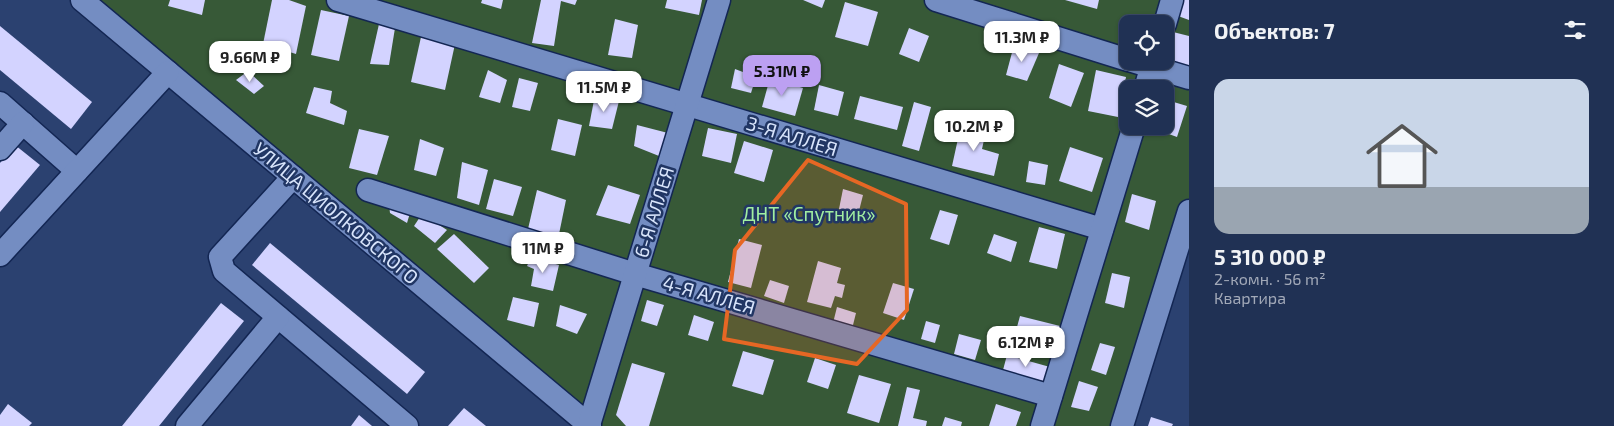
<!DOCTYPE html>
<html lang="ru">
<meta charset="utf-8">
<style>
:root{--surface:#203154;--page:#2d3d5e;--text:#f1f3f6;--muted:#a2a9b8;--line:#3d4c6b;--accent:#bca0f2}
body{margin:0;font-family:"Exo 2",sans-serif;background:var(--page);color:var(--text);height:100vh;display:flex;flex-direction:column;font-size:19px;white-space:nowrap}
*{box-sizing:border-box;margin:0}
p{font-size:16px;color:var(--muted)}
.icon{flex:none;width:28px;height:28px;fill:none;stroke:currentColor;stroke-width:2;stroke-linecap:round;stroke-linejoin:round}
.map{position:relative;flex:1;overflow:hidden}
.drawer{display:flex;flex-direction:column;background:var(--surface);width:425px}
.drawer>*{flex:none}
.buttons{position:absolute;left:1119px;top:15px;display:grid;gap:10px}
.buttons a{display:grid;place-items:center;width:55px;height:55px;border-radius:10px;background:var(--surface);box-shadow:0 1px 4px #0004,0 0 0 1px var(--line);font-size:25px}
.price{position:absolute;translate:-50% -42px;padding:0 11px;border-radius:10px;background:#fff;color:#222;font-size:16px;line-height:32px;filter:drop-shadow(0 1px 2px #0008)}
.price::after{content:'';position:absolute;left:50%;top:30px;width:15px;height:11px;margin-left:-8px;background:inherit;clip-path:polygon(0 0,100% 0,50% 100%)}
.price.active{background:var(--accent);color:#111}
ul{padding:0;list-style:none}
li{display:grid;align-content:center;gap:10px;height:265px;padding:0 25px}
li+li{border-top:1px solid var(--line)}
li span{display:grid;place-items:center;height:155px;border-radius:15px;color:#555}
li>.icon{margin-inline-start:auto}
span .icon{width:90px;height:90px;fill:#fffc;stroke-width:1}
li b{font-size:21px}
h2{display:flex;justify-content:space-between;align-items:center;height:60px;padding:0 25px;font-size:21px}
main{display:flex;flex:1;min-height:0}
.map>svg:first-child{display:block}
.green{fill:#375937;fill-rule:evenodd}
.building{fill:#d3d3ff}
.lines{fill:none;stroke-linecap:round;stroke-linejoin:round}
.minor-casing{stroke:#132653;stroke-width:25}
.minor{stroke:#748dc2;stroke-width:22}
.marked{fill:#e66724;fill-opacity:0.2;stroke:#e66724;stroke-width:4;stroke-linejoin:round}
.labels{text-anchor:middle;stroke-width:5;stroke-linejoin:round;paint-order:stroke}
.street-label{font-size:19px;fill:#d9e5fc;stroke:#213664}
.park-label{font-size:19px;fill:#a1eea1;stroke:#213664}
</style>
<main>
<div class="map">
<svg width="1189" height="426" viewBox="0 0 1189 426">
<rect width="100%" height="100%" fill="#2b4170"/>
<path class="green" d="M95,0H1189V204L1120,426H596ZM1128,24H1165V61H1128ZM1128,89H1165V126H1128Z"/>
<g class="building">
<path d="M170,0H205L202,15L168,6Z"/>
<path d="M272,0H289L306,6L296,54L263,44Z"/>
<path d="M482,0H503L501,9L481,3Z"/>
<path d="M541,0H577L575,5L561,1L554,46L532,43Z"/>
<path d="M667,0H702L699,15L665,8Z"/>
<path d="M803,0H825L822,8Z"/>
<path d="M1065,0H1099L1097,9Z"/>
<path d="M1182,0H1189V20L1178,16Z"/>
<path d="M845,2L878,12L868,46L835,37Z"/>
<path d="M321,10L349,16L339,61L311,55Z"/>
<path d="M615,19L638,25L632,58L608,55Z"/>
<path d="M379,24L395,28L389,65L370,64Z"/>
<path d="M0,26L92,102L71,129L0,70Z"/>
<path d="M909,28L929,36L919,62L899,54Z"/>
<path d="M1169,31L1189,36V66L1165,59Z"/>
<path d="M421,37L455,44L445,90L411,82Z"/>
<path d="M1014,45L1039,53L1027,81L1006,75Z"/>
<path d="M1059,64L1084,73L1071,107L1049,98Z"/>
<path d="M735,69L756,77L751,93L731,88Z"/>
<path d="M488,70L507,80L500,103L479,97Z"/>
<path d="M1096,70L1126,77L1118,117L1088,111Z"/>
<path d="M248,71L264,86L254,94L236,80Z"/>
<path d="M519,78L538,83L530,111L512,107Z"/>
<path d="M770,78L803,88L795,116L762,107Z"/>
<path d="M819,85L844,92L838,116L814,110Z"/>
<path d="M314,87L332,91L330,103L347,111L344,125L306,113Z"/>
<path d="M595,95L619,101L612,129L589,126Z"/>
<path d="M860,96L903,107L897,130L854,119Z"/>
<path d="M1167,100L1187,106L1177,137L1155,129L1156,126H1165V106Z"/>
<path d="M914,102L931,107L919,151L902,146Z"/>
<path d="M558,119L582,125L575,156L551,150Z"/>
<path d="M637,125L668,133L659,156L634,146Z"/>
<path d="M961,125L986,131L982,149L999,154L994,176L952,166Z"/>
<path d="M708,128L737,134L731,163L702,156Z"/>
<path d="M359,129L389,136L377,175L349,168Z"/>
<path d="M420,139L444,148L436,176L414,170Z"/>
<path d="M744,141L773,150L764,182L734,173Z"/>
<path d="M15,145L40,165L0,212V163Z"/>
<path d="M1070,147L1103,158L1092,192L1059,181Z"/>
<path d="M1029,161L1048,165L1045,185L1026,182Z"/>
<path d="M462,162L488,170L479,205L457,198Z"/>
<path d="M494,179L522,187L513,216L486,209Z"/>
<path d="M608,185L640,195L630,224L596,215Z"/>
<path d="M843,189L863,195L858,215L839,209Z"/>
<path d="M537,190L566,200L558,239L528,229Z"/>
<path d="M1132,194L1156,201L1149,230L1125,222Z"/>
<path d="M389,204L410,213L407,223L390,213Z"/>
<path d="M940,210L958,215L949,245L930,239Z"/>
<path d="M422,214L447,230L435,243L414,226Z"/>
<path d="M1039,227L1065,234L1057,269L1029,262Z"/>
<path d="M454,234L489,268L474,283L437,249Z"/>
<path d="M994,234L1017,242L1011,262L987,253Z"/>
<path d="M739,239L762,245L751,288L728,282Z"/>
<path d="M270,243L425,372L407,394L252,265Z"/>
<path d="M531,257L559,265L553,291L531,286L534,269L527,266Z"/>
<path d="M818,261L841,268L837,283L845,285L842,298L835,296L831,308L807,302Z"/>
<path d="M1112,273L1130,277L1124,308L1105,303Z"/>
<path d="M770,280L789,286L784,303L764,296Z"/>
<path d="M893,283L914,289L904,320L883,313Z"/>
<path d="M513,297L539,303L534,327L507,320Z"/>
<path d="M647,300L664,305L657,326L641,321Z"/>
<path d="M221,303L244,321L159,426H122Z"/>
<path d="M560,305L587,314L577,334L556,326Z"/>
<path d="M837,307L856,313L852,329L833,323Z"/>
<path d="M694,315L714,322L708,341L688,335Z"/>
<path d="M1020,316L1060,326L1058,337L1017,327Z"/>
<path d="M926,321L940,325L935,343L921,339Z"/>
<path d="M1013,332L1058,344L1054,358L1009,346Z"/>
<path d="M959,334L981,340L975,360L954,354Z"/>
<path d="M1100,343L1115,347L1106,375L1091,370Z"/>
<path d="M743,351L774,360L763,395L732,386Z"/>
<path d="M1007,355L1050,367L1046,382L1003,370Z"/>
<path d="M815,358L836,365L828,389L807,382Z"/>
<path d="M632,363L665,373L649,426H626L616,415Z"/>
<path d="M859,375L891,384L879,423L847,413Z"/>
<path d="M1079,381L1098,387L1089,411L1071,407Z"/>
<path d="M907,387L920,390L913,418L927,421L926,426H898Z"/>
<path d="M8,404L32,423L29,426H0V415Z"/>
<path d="M996,404L1021,412L1016,426H989Z"/>
<path d="M464,408L486,426H448Z"/>
<path d="M359,415L372,426H351Z"/>
<path d="M945,417L962,422L961,426H942Z"/>
<path d="M1151,417L1173,424L1172,426H1148Z"/>
</g>
<g class="lines">
<g class="minor-casing">
<g id="minor">
<path d="M82,0L590,426"/>
<path d="M338,0L1102,229"/>
<path d="M936,0L1128,60"/>
<path d="M1165,24L1172,0"/>
<path d="M1132,61L1189,78"/>
<path d="M1145,89L1153,61"/>
<path d="M0,103L77,171"/>
<path d="M0,149L23,123"/>
<path d="M293,177L220,257L224,271L407,426"/>
<path d="M368,190L635,274L1051,396"/>
<path d="M0,255L168,72"/>
<path d="M589,425L719,0"/>
<path d="M187,426L278,317"/>
<path d="M1042,426L1134,126"/>
<path d="M1122,426L1189,211"/>
</g>
</g>
<use href="#minor" class="minor"/>
</g>
<path class="marked" d="M808,160L906,204L907,310L857,364L724,339L735,250Z"/>
<g class="labels">
<g class="street-label">
<text transform="translate(792 136) rotate(17)" y="7">3-Я АЛЛЕЯ</text>
<text transform="translate(654 212) rotate(-73)" y="7">6-Я АЛЛЕЯ</text>
<text transform="translate(336 213) rotate(40)" y="7">УЛИЦА ЦИОЛКОВСКОГО</text>
<text transform="translate(709 295) rotate(16)" y="7">4-Я АЛЛЕЯ</text>
</g>
<g class="park-label">
<text x="809" y="221">ДНТ «Спутник»</text>
</g>
</g>
</svg>
<div class="buttons">
<a><svg class="icon" aria-label="locate" viewBox="0 0 24 24"><circle cx="12" cy="12" r="6"/><path d="M12 2v4M12 18v4M2 12h4M18 12h4"/></svg></a>
<a><svg class="icon" aria-label="layers" viewBox="0 0 24 24"><path d="M12 4l9 5-9 5-9-5zM3 14l9 5 9-5"/></svg></a>
</div>
<b class="price" style="left:1022px;top:63px">11.3M ₽</b>
<b class="price" style="left:250px;top:83px">9.66M ₽</b>
<b class="price active" style="left:782px;top:97px">5.31M ₽</b>
<b class="price" style="left:604px;top:113px">11.5M ₽</b>
<b class="price" style="left:974px;top:152px">10.2M ₽</b>
<b class="price" style="left:543px;top:274px">11M ₽</b>
<b class="price" style="left:1026px;top:368px">6.12M ₽</b>
</div>
<section class="drawer">
<h2>Объектов: 7<svg class="icon" aria-label="filters" viewBox="0 0 24 24"><path d="M4 7h16M4 17h16"/><circle cx="9" cy="7" r="2"/><circle cx="15" cy="17" r="2"/></svg></h2>
<ul>
<li><span style="background:linear-gradient(#c9d6e8 70%,#9aa5b1 0)"><svg class="icon" aria-label="home" viewBox="0 0 24 24"><path d="M3 11l9-7 9 7M6 9v11h12V9"/></svg></span><div><b>5 310 000 ₽</b><p>2-комн. · 56 m²</p><p>Квартира</p></div></li>
</ul>
</section>
</main>
